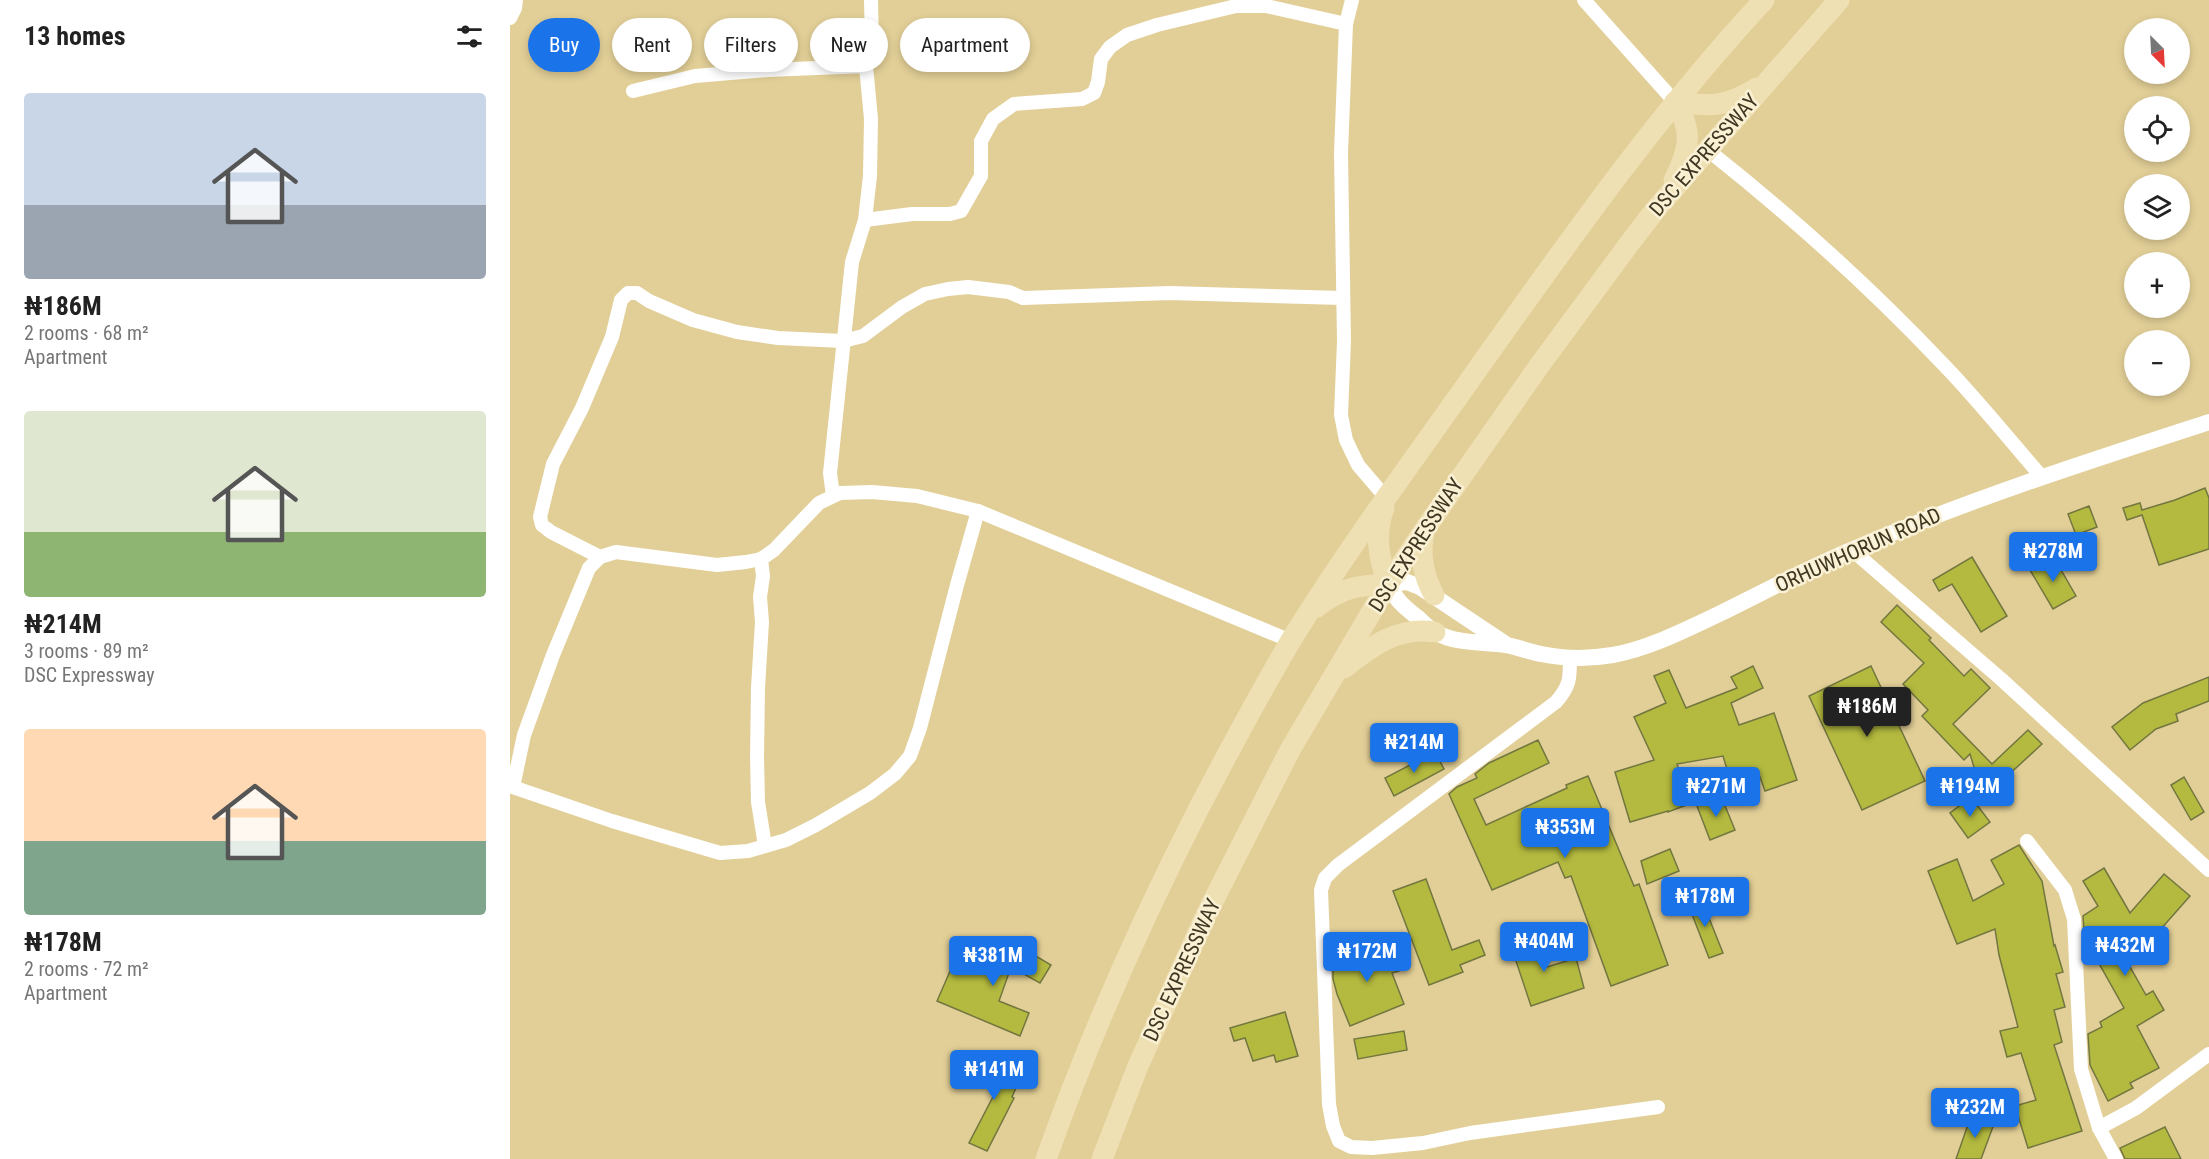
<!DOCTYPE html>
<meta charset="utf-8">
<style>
:root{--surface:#fff;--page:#f2f2f2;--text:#222;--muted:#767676;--accent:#1a73e8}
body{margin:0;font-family:"Roboto Condensed",sans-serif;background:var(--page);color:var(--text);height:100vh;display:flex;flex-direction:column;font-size:22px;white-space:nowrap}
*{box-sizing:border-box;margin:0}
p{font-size:20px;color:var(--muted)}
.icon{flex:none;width:33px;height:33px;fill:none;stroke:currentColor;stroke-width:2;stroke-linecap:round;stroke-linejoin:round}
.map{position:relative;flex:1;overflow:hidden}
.details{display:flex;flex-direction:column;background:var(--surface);width:510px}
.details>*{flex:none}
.top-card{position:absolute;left:18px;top:18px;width:570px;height:54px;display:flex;gap:12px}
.needle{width:39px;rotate:156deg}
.fabs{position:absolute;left:1614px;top:18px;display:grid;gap:12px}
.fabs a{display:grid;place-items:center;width:66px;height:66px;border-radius:50%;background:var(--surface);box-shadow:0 3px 9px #0003;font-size:30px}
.price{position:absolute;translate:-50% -51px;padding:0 14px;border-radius:6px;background:var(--accent);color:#fff;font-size:20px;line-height:39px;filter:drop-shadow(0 2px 3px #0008)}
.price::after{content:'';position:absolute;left:50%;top:36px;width:18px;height:14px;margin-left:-9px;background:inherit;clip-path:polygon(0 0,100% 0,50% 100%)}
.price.active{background:#222;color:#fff}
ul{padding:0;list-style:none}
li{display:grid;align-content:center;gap:12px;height:318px;padding:0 24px}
li span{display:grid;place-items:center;height:186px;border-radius:6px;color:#555}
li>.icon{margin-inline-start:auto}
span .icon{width:108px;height:108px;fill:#fffc;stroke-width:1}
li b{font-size:26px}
h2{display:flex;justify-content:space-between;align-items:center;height:72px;padding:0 24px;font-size:26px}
.pill{padding:0 21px;border-radius:27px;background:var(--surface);box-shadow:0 3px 9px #0003;font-size:21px;line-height:54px}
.pill.active{background:var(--accent);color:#fff}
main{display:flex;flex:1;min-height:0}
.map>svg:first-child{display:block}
.building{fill:#b4ba3f;stroke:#727640;stroke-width:1.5}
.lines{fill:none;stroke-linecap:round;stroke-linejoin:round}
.minor{stroke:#fff;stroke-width:14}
.tertiary{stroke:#fff;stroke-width:16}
.primary{stroke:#efe0b4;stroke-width:21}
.labels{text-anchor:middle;stroke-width:5;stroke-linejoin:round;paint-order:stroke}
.street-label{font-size:21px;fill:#3f3721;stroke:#faf1d5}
</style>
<main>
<section class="details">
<h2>13 homes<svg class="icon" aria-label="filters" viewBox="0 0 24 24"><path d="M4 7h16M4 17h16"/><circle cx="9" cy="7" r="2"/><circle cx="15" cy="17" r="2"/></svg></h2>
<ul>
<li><span style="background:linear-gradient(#c9d6e8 60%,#9aa5b1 0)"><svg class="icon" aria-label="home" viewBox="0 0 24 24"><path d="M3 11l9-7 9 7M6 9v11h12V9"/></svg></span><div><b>₦186M</b><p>2 rooms · 68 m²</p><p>Apartment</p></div></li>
<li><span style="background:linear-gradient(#dfe7d0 65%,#8fb573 0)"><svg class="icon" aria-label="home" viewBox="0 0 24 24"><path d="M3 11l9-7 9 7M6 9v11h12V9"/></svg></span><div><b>₦214M</b><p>3 rooms · 89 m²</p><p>DSC Expressway</p></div></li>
<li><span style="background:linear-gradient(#ffd9b3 60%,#7fa58c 0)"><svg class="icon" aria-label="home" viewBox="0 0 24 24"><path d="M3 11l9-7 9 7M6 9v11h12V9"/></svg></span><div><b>₦178M</b><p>2 rooms · 72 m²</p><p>Apartment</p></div></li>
</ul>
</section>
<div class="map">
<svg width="1699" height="1159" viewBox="0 0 1699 1159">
<rect width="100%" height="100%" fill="#e2cf97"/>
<g class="building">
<path d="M1695,488L1699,498V549L1649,565L1632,515L1617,520L1613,508L1630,503L1632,510L1665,500Z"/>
<path d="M1579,506L1587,527L1566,535L1558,514Z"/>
<path d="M1543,556L1566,596L1543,609L1520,570Z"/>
<path d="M1462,557L1497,616L1471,632L1442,584L1429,591L1423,580Z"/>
<path d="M1387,605L1421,638L1419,640L1454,676L1461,669L1480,688L1443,724L1482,764L1518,730L1532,744L1494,779L1470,787L1460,754L1454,760L1412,716L1418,710L1393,684L1414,663L1371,622Z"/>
<path d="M1243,666L1253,688L1221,703L1229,725L1264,713L1287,780L1255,791L1250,777L1222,786L1213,756L1167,764L1182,803L1158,812V811L1120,822L1105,772L1144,760L1124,717L1156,703L1144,676L1159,670L1176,708L1227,688L1221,677Z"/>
<path d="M1361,666L1415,781L1352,810L1299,696Z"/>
<path d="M1699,677V701L1666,714L1668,721L1646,729L1620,750L1602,727L1633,703Z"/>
<path d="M1028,740L1039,763L964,799L976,825L1057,788L1056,785L1078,776L1124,886L1129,884L1158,965L1101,986L1061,876L1055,878L1048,862L982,890L939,794L947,787L967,778L965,774L979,763Z"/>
<path d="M925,752L934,769L884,796L875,778Z"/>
<path d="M1674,777L1694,812L1681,820L1661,785Z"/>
<path d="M1211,796L1225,830L1200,840L1187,806Z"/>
<path d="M1461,797L1480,822L1458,838L1440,813Z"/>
<path d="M1509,845L1532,881L1544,946L1545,945L1553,972L1546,974L1555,1007L1544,1010L1552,1042L1544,1045L1572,1131L1518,1148L1505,1106L1526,1100L1511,1053L1497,1057L1490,1031L1508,1027L1489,955L1485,929L1447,944L1418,871L1447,859L1463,901L1494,884L1481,860Z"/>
<path d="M1160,849L1169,871L1137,884L1131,861Z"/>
<path d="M1594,868L1620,913L1654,874L1680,896L1619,965L1636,995L1643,991L1654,1010L1627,1026L1649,1068L1620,1083L1623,1088L1598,1101L1580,1065L1578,1034L1592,1027L1590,1022L1614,1008L1582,951L1586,949L1574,931L1573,916L1588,906L1573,881Z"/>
<path d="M916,879L942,950L969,940L975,955L950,965L953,972L919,985L883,891Z"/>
<path d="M1191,898L1213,953L1199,958L1178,904Z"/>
<path d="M1026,934L1037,967L1066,958L1074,988L1021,1006L1000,943Z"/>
<path d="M495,938L541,965L530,983L501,967L489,1001L519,1013L510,1036L427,1001L441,969L454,974L459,959L478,965Z"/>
<path d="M882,943L889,971L882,973L894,1004L840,1026L827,994L823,979V957Z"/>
<path d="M775,1012L788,1056L766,1062L764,1055L743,1061L735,1038L724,1041L720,1028Z"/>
<path d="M894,1031L897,1050L848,1059L844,1039Z"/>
<path d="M471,1059L511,1076L502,1097L504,1098L477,1151L459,1143L487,1089L462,1078Z"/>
<path d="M1461,1116L1484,1124L1471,1159H1446Z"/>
<path d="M1655,1127L1671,1159H1615L1610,1148Z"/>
</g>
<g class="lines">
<g class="minor">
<path d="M842,0L836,24L831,153L834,341L831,415L836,440L848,465L877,499"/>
<path d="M1074,0L1165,102"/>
<path d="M0,18L5,8L6,0"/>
<path d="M123,91L185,76L258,70L356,66"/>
<path d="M1199,151C1281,216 1360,287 1432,363C1467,399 1498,438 1531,476"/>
<path d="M355,220L402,214H440L451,211L471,176V141L483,119L504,104L572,99L584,93L588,82L591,59L600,47L617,35L647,25L726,6H756L836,24"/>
<path d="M323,496L320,473L342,262L355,220L360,176L361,119L356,66L362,42L361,0"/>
<path d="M1342,550L1491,679L1699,870"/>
<path d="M90,557L41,532L32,525L30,517L43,464L72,408L102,337L111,300L118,293H127L139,301L183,320L227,332L268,338L333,341L353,336L392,307L415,294L438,289L458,287L499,292L513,298L660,293L833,298"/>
<path d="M251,559L253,576L250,597L252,622L248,688L247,757L248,802L255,846"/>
<path d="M1060,658C1060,679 1060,686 1046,702L828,865L815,878L811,890L819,1104L823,1126L829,1141L841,1147L862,1148L913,1143L960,1133L1148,1107"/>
<path d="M0,786L102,821L210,853L238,851L276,840L306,825L360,793L385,774L400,756L410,728L447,585L468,511"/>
<path d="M3,787L14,735L43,655L79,568L90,557L106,552L207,565L236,562L251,559L264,550L309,503L330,493L362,492L407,496L468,511L781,641"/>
<path d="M1517,841L1555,890L1564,919L1571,1069L1589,1128L1606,1159"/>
<path d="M1589,1128L1626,1108L1699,1054"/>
</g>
<path class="tertiary" d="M997,645L910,587L897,582L878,584C885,599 894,607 907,617C913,622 918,628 925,632C945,644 973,642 996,645C1008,647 1019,652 1031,654C1055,659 1079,659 1103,655C1140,648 1175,630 1209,614C1254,592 1298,568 1344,549C1460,499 1579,461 1699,422"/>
<g class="primary">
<path d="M1165,102C1202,107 1215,107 1247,88"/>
<path d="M1164,180C1179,151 1184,131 1165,102"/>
<path d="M914,532C909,555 913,575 924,595"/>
<path d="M807,607C831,588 848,585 878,584C869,559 864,534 874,508"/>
<path d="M834,668C862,646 888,626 925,632"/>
<path d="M536,1159C579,1038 631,921 690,806C720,749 750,692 783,637C840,545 905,458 967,370C1058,242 1147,115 1254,0"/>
<path d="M592,1159L628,1066L695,917L780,750L878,584L915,529L1029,366L1122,240L1146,209L1329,0"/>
</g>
</g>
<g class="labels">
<g class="street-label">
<text transform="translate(1194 155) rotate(-49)" y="7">DSC EXPRESSWAY</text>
<text transform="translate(906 545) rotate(-57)" y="7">DSC EXPRESSWAY</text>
<text transform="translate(1348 550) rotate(-24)" y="7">ORHUWHORUN ROAD</text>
<text transform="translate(672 970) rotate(-65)" y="7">DSC EXPRESSWAY</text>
</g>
</g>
</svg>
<div class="fabs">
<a><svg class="needle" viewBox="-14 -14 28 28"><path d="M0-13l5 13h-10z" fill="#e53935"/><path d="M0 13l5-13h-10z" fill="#767676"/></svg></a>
<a><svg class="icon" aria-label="locate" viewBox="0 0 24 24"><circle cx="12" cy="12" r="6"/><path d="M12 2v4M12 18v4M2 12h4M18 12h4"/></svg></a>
<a><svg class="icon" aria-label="layers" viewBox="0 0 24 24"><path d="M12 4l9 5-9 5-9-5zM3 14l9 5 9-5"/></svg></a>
<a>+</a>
<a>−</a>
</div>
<b class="price" style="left:1543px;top:583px">₦278M</b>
<b class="price active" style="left:1357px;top:738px">₦186M</b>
<b class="price" style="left:904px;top:774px">₦214M</b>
<b class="price" style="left:1206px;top:818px">₦271M</b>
<b class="price" style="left:1460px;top:818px">₦194M</b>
<b class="price" style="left:1055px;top:859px">₦353M</b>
<b class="price" style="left:1195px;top:928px">₦178M</b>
<b class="price" style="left:1034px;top:973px">₦404M</b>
<b class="price" style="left:1615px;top:977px">₦432M</b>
<b class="price" style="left:857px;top:983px">₦172M</b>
<b class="price" style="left:483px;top:987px">₦381M</b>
<b class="price" style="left:484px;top:1101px">₦141M</b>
<b class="price" style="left:1465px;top:1139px">₦232M</b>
<div class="top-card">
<a class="pill active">Buy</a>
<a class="pill">Rent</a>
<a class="pill">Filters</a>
<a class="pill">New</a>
<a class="pill">Apartment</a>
</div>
</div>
</main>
